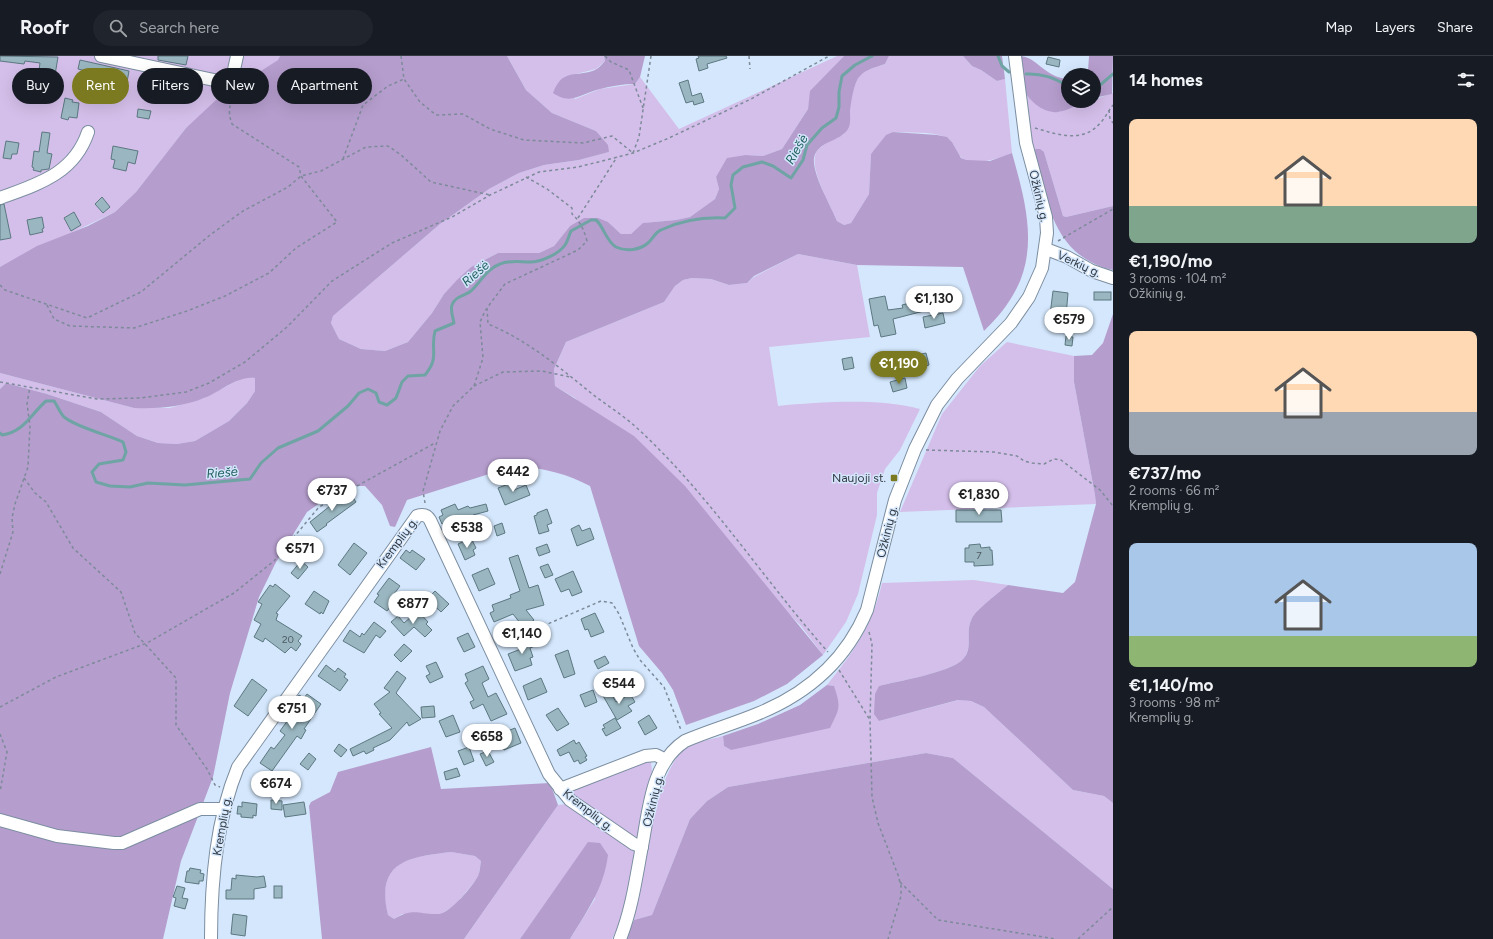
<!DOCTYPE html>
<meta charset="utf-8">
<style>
:root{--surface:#171b24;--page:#20242c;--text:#f1f3f6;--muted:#9ea1a6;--line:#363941;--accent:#7c7a21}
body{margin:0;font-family:Figtree,sans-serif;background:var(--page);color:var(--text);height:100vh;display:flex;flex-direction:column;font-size:15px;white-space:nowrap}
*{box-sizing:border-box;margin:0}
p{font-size:13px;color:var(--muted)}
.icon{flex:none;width:22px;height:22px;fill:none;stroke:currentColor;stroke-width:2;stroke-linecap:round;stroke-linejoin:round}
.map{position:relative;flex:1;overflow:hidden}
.sheet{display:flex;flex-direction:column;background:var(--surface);width:380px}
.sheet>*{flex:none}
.banner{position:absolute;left:12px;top:12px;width:380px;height:36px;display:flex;gap:8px}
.controls{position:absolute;left:1061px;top:12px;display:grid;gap:8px}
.controls a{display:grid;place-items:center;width:40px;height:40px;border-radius:50%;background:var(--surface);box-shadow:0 4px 16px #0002;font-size:20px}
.price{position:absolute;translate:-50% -34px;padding:0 9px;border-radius:14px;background:#fff;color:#222;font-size:13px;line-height:26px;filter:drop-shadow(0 1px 2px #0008)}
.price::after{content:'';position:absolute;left:50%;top:24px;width:12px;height:9px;margin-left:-6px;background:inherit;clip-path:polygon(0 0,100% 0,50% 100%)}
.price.current{background:var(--accent);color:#fff}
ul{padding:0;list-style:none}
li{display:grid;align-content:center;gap:8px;height:212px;padding:0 16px}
li span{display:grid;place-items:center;height:124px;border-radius:8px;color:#555}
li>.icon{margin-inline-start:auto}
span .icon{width:72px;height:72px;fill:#fffc;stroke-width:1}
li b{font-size:17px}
h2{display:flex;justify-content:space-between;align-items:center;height:48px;padding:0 16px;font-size:17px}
.chip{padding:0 14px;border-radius:18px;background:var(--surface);box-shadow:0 4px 16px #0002;font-size:14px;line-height:36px}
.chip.current{background:var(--accent);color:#fff}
header{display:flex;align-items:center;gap:24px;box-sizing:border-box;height:56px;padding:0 20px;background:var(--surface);border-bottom:1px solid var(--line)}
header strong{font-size:19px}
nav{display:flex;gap:22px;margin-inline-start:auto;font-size:14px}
.search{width:280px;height:36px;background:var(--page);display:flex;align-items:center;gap:10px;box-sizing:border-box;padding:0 14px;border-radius:22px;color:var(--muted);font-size:15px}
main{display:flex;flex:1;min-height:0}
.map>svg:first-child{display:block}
.green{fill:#d4bfea}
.forest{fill:#b59dcd;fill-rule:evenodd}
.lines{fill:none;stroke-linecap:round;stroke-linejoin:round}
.stream{stroke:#6fa4a5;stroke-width:3}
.building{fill:#9ab7c1;stroke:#5c7881}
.minor-casing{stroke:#7c8ea1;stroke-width:14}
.path{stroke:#7d8a99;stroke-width:1.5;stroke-dasharray:3 3;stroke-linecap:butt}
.minor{stroke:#fff;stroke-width:12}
.poi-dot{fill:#7c7a21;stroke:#d4e7fc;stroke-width:1.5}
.labels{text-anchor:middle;stroke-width:3;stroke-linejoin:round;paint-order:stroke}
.number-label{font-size:10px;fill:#4c5862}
.street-label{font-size:12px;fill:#323942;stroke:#d4e7fc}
.poi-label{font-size:12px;fill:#323942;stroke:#d4e7fc;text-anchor:end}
.water-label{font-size:13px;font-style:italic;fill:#24615f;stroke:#d4e7fc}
</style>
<header>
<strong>Roofr</strong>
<div class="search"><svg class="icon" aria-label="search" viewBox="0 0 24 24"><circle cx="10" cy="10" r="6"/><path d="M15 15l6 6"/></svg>Search here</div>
<nav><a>Map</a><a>Layers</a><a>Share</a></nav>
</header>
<main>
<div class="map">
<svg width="1113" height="883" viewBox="0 0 1113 883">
<rect width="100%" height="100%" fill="#d4e7fc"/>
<g class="green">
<path d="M0,0H280L278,4L186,72L136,136L115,156L0,211Z"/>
<path d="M507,0H604L605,5L596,13L564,21L575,43L600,33L635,28L640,21L679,73L837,0H844L811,35L808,53L782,93L763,100L746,99L716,121L719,133L715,143L690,161L676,164L644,167L631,178H621L608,166L570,170L554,190L539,197H498L471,211L444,238L432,257L408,286L385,295L361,293L339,283L331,267L333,260L440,168L489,133L519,117L544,109L579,104L609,96L596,75L552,57L526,34Z"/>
<path d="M889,0H963L972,10L981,14L997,25L1005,23L1012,97C1002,102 971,111 962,102C955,96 955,84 945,81C930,75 910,77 893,76L871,98L869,138L851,167L844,169L837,165C831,150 807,110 817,95C823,87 835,83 844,78C847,66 852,29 859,20C864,14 877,11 885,8Z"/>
<path d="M1023,31L1032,44L1047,55L1059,56L1113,37V150L1066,161L1063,160L1044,96L1033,95Z"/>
<path d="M798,198L857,209L870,281L769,291L778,350C822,346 877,342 920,353L900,394L885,413L877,437V459L858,538L846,566L823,599L801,570L575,342L555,330L554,313L566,286L664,246L675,230L683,224L692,222L711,223L729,229L747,227L754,221Z"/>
<path d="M1007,286L1074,300V326L1095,439L1096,448L900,456L942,358L980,310Z"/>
<path d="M0,317L134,352H170L204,342L246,320L255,322V335L247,347L229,365L195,385L177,388L158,387L137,380L101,356L47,338L6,327L0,333Z"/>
<path d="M974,524L1008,529C999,536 976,554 972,562C964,577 975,593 961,605C947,617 898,625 879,630V665L959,644L971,645L984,651L1073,734L1104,740L1113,747V833L953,702L926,697L728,731L707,745L690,763L652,859L634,864C642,820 653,721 685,692C691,686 714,683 723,680L724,690L731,694L834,630L827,629C854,595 872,571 882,527Z"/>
<path d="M647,704L651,706L652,715L638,784L571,740V735Z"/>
<path d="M567,748L636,797L623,860L612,883H570L595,843L589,786L520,883H464L558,749Z"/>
<path d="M451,796L475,800L481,805L479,818L476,824L455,849L441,858H402L394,863L388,859C375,805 408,801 451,796Z"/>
</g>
<g class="forest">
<path d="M280,0H507L526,34L552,57L596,75L608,89L609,96L579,104L544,109L519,117L489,133L440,168L333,260L331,267L339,283L361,293L385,295L408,286L432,257L444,238L457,224L471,211L498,197H539L554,190L570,170L584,162H598L608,166L621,178H631L643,167L676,164L690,161L715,143L719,133L716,121L727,102L746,99L763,100L782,93L808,53L810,35L844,0H889L885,8C877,11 866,13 860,20C854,25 851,47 850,55C850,60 851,69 848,73C840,86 817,85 814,102C812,118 831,150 837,165L844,169L851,167L869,138L871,98L886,79L893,76L937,79L947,81L952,86L961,102L966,104L990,105L1012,97C1025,144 1040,194 1013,239C1005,253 995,264 984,275L963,211L857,209L798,198L754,220L747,227L729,229L711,223L692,222L683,224L675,230L664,246L566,286L554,313L555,330L634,380L685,430L823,599L787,628L754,645L686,669L673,634L662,617L639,590L590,430C565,417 535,409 508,412L407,444L395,471L390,470L382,449L365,430H349L330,440L307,456L275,508L259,541L230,637L213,721L181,805L163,883H0V333L6,327L47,338L101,356L137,380L158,387L177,388L195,385L229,365L247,347L255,335V322C238,319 220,336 204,342C182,351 158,353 134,352L0,317V211L37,190L88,170L115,156L136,136L186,72L216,44L278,4Z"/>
<path d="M604,0H645L640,21L635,28C623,28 611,30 600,33C582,37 571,50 553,37C563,11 576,22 595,14C599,12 602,8 605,5Z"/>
<path d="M963,0H1002L1005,23L997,25L981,14L972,10Z"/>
<path d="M1019,0C1037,0 1043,21 1068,23V45H1087C1078,48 1068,55 1058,56C1044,58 1027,44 1023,31C1020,21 1020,10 1019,0Z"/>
<path d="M1089,0H1113L1112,38L1094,42V19H1086L1088,15Z"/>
<path d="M1036,93H1040L1044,96L1063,160L1066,161L1113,150V214C1052,200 1048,145 1033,95Z"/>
<path d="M1113,258V747L1104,740L1073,734L984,651L971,645L958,644L879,665L874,658L875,638L879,630C898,625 947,617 961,605C975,594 964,577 972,562C976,554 999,536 1008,529L1063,537L1075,526L1096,448L1095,439L1074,326V300L1092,299L1103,287Z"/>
<path d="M827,629L834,630C841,651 840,652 830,672L731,694L724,690L723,680L758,668L800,649Z"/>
<path d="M431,691L441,733L550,727L558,749L464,883H322L309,750L311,746L330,736L338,716ZM451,796L475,800L481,805C480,810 480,816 478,820C473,830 450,857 439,858C419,859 414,851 394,863L388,859C375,805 409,801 451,796Z"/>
<path d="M926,697L953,702L1113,833V883H626L634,864L652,859L690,763L707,745L728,731Z"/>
<path d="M588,786L600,787L608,799C604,832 587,855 570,883H520Z"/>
</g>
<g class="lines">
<g class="stream">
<path d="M998,0L1002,10L1009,16"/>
<path d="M1026,18C1042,17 1054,22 1068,30"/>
<path d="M1094,31L1099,30L1113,18"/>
<path d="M0,377L2,379C24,376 31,358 46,345H54C57,349 60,357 64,361C78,372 106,378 123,386L126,396L123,404L99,408L92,416L96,426L110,430L130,431L148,427L185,429L250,423L261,407L278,392L318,375L348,350L359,337L368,333L376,337L379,346L387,349L396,342L402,326L408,320L425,319C440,301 430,295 435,275L454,267C453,261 450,254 452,249C455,240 465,240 471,235C481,226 486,213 500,208C509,204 520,206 530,206C541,206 559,198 565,189C568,185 569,179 571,175L591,164H596C604,171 606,185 616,191C626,196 640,194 648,187C653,183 655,176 661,174C680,165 703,161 725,162L735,152L731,129L733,119L743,111L762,106L773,110L791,122L803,104L807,89L822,72L836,62L839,51V36L842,20L855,9L872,0"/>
</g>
</g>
<g class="building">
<path d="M0,0L58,1L54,25L38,22L40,7L25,5L24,8L0,5Z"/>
<path d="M158,0H188L186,9L158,4Z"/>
<path d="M698,0H726L727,2L707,8L708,12L699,15L696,3L699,2Z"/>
<path d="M1048,1L1060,4L1059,11L1046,8Z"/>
<path d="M80,4L129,15L125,37L105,33L108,20L78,13Z"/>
<path d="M149,20L169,24L165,39L145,35Z"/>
<path d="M688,24L692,40L701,37L704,46L694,49L693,45L686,47L679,27Z"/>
<path d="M65,42L73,44L72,46L79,47L77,62L69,61L68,64L61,62Z"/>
<path d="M138,53L151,55L149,63L137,61Z"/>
<path d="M42,76L50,77L47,97L52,98L49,113L41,114V116L33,114L34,112L32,111L34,95L39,96Z"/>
<path d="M6,85L19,87L17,98H12L11,103L3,102Z"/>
<path d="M113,90L138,95L135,108L128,106L126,115L113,112L115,104L111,103Z"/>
<path d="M102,141L110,151L103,157L95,148Z"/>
<path d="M4,148L11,182L0,184V149Z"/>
<path d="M74,156L81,169L71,175L64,162Z"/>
<path d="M42,161L44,172L42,173L43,176L30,179L27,164Z"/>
<path d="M1053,235L1068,237L1066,260L1050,259Z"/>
<rect x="1094" y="236" width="17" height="8"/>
<path d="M885,240L888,254L903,252L902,249L922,244L924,255L893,263L896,278L881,281L878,269L874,270L869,243Z"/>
<path d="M943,257L945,267L925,272L923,261Z"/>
<path d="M1066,280L1073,281L1072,290L1065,289Z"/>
<path d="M926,297L929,309L923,311L924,315L912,317L909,301Z"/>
<path d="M852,301L854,312L844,314L842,303Z"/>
<path d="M905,322L907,332L893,336L890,326Z"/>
<path d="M511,427L514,434L526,429L530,439L505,449L498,432Z"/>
<path d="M350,437L356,446L326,468L327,469L317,476L310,466L335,446L336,447Z"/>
<path d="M455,448L458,454L468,450L470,452L486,448L488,455L473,459L474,461L457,469L455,465L448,469L446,466L442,468L439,461L443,459L441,454Z"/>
<path d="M547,453L552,467L547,469L549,475L539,478L534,460L537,459V457Z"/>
<path d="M956,454H1001L1002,466H956Z"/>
<path d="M502,467L505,477L497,480L494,470Z"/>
<path d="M579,469L582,475L590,472L594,483L577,490L571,473Z"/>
<path d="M471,482L476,492L473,494L475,499L465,504L458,488Z"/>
<path d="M354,487L367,497L350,519L338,509Z"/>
<path d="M547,488L550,496L539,500L536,492Z"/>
<path d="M980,488L981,492L990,491V494H992L993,509L974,510V506H965V492H969V489Z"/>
<path d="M406,494L410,497L412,494L425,503L416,514L400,502Z"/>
<path d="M518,499L529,532L538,529L544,549L526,554L534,564L524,572L513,558L494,566L490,557L494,555L492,549L511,542L510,539L520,535L509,502Z"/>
<path d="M301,505L308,511L298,523L291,517Z"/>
<path d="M548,508L553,519L545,522L540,511Z"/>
<path d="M488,512L495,528L479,535L472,519Z"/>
<path d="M573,515L582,536L572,540L569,533L561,536L555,523Z"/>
<path d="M389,522L400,530L391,542L395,545L387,555L374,546L379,539L377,538Z"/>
<path d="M275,528L290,540L276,557L278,558L276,564L302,580L298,585L301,588L296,595L291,591L285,597L265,582L263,586L254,581L261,568L254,564L262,548L258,546L270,529L273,531Z"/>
<path d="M314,535L329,545L323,558L321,556L320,558L305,548Z"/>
<path d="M435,535L449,548L441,556L427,543Z"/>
<path d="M418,555L428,566L426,568L432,574L425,581L414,571L404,580L391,566L398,560L404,567Z"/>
<path d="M595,557L604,576L591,581L588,573L585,574L581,563Z"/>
<path d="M374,566L386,575L380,582L376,579L364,597L343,585L350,574L360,581L362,577L364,579Z"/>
<path d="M468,577L475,591L464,596L457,582Z"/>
<path d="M532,582L535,590L530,592L533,601L530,602L532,609L515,615L508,598L521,593L519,587Z"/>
<path d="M404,588L412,595L401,606L394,599Z"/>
<path d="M568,594L575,618L564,622L555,599Z"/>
<path d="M605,600L609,607L598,613L594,605Z"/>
<path d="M436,606L443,621L430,627L426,620L430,618L426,610Z"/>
<path d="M326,609L335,616L338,612L346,618L344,621L348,624L340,635L318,620Z"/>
<path d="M483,610L489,623L482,627L488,641L496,637L507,658L491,665L483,648L473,653L470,646L474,644L465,627L468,625L465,618Z"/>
<path d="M397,615L406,622L396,637L421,663L409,670L407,666L390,684L373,692L374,694L366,698L364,695L353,700L350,693L392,672L379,658L381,657L374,648L390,636L384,632Z"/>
<path d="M541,622L547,636L528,644L523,630Z"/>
<path d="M252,623L267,634L248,660L234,650Z"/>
<path d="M593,634L597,646L585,651L580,639Z"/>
<path d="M609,634L616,646L630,638L635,646L628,650L632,655L617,664L602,638Z"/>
<path d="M307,638L321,648L304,673L306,674L301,683L297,680L272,715L260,707L271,691L274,693L285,679L280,675L299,649L295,646L299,639L304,642Z"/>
<path d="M434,650L435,661L422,662L421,651Z"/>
<path d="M558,652L569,668L557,675L546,659Z"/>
<path d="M453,659L460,676L446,681L439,665Z"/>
<path d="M649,659L657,672L645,679L638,666Z"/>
<path d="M615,662L621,672L606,680L602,673L605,672L603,669Z"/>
<path d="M515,672L521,687L504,694L498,679Z"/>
<path d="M574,684L576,688L579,686L587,700L585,701L587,704L580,708L578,704L574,706L569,696L560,700L557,694Z"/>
<path d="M339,688L347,694L341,701L334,695Z"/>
<path d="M469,691L474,705L464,709L458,695Z"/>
<path d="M488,695L494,706L486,710L480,698Z"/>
<path d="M309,697L316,703L308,714L300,708Z"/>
<path d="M457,712L460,720L446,724L444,716Z"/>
<path d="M271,744L282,745V754L271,753Z"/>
<path d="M242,746L257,748L256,760L253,759V762L241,761V758H237L238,750L242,751Z"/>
<path d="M304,746L306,758L285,761L283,749Z"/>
<path d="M190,812L201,814L200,817L204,818L203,825H199V828L185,826L187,815H189Z"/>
<path d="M236,819L257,821L264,820L266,831L254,833V843H226V834H231L232,822L236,823Z"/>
<path d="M177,830L185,832L182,842L188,843L185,853L174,850L176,842L173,841Z"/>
<rect x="274" y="830" width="8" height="12"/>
<path d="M233,858L247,860L245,880L231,878Z"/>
</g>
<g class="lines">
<g class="minor-casing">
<g id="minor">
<path d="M101,0L228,27L232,23L237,0"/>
<path d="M0,142C38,128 74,118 88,76"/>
<path d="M1046,193L1067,201L1092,215L1113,222"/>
<path d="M560,733L645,700L656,699L666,704"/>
<path d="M0,764L57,780L114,787H122L200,753H223"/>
<path d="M211,883C211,825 216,764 238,711L417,460C423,458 427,459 430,464L549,718L570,744L634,788L642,791"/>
<path d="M620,883C632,853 636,822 642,790C649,754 651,707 685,685C708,675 733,668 757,658C807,638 846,604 867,554L895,444L915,393L937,349L957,323L1011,267L1029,241L1042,212L1047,177L1046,161L1026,87L1015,0"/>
</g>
</g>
<g class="path">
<path d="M401,0L404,23L420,46L436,59L463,58L490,73L524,84L583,87L612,80L633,97"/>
<path d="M605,0L611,6L629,14L643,52"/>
<path d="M749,0L750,13"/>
<path d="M1109,54L1110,63L1113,67"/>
<path d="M1035,72C1059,79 1084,88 1102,65C1106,60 1109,54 1113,49"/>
<path d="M633,97L639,81L651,0"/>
<path d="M343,103L363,49L388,30L404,23"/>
<path d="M526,121L547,133L572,152V158C580,165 584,174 587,185L578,194L505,228L487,252L488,268C527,284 559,311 591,337C606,349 623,359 637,372C709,438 763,523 828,596"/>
<path d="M578,162L617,101"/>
<path d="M1058,185L1113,153"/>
<path d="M0,229L5,234L87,262L141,236L210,179L243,155L288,131L301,120L321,115L366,91L388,90L401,99L431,126L490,139"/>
<path d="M47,249L54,263L70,270L134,272L187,255L225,240L269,217L296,192L337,166L301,120L299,111L232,68C226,52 233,50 230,36"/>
<path d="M0,326L97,343L140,342L186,336L209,327L245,306L287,271L332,225L392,187L452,161L490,139L539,116L578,111L610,103L633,97L669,82L751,43L829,0"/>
<path d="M474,330L503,316L542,315L570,321"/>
<path d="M926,394L994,396L1017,400L1024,405L1032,407L1044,408L1054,403L1061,404L1100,434L1113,450"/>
<path d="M24,422L35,437L46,446L73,492L121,536L135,577L176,622V669L207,713L215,729L220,731"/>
<path d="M425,447L423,435L440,375L453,350L474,330L483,302L480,266L486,253"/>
<path d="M0,518L13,476L12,462L15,448L28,411L30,370L27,348L30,331"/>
<path d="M869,576L872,588L870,664L872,741L878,767L898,819L901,830V840L888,883"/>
<path d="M499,589L601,545L612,547L619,558L633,592L640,604L664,631L681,674"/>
<path d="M839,614L870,664"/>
<path d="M0,651L56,621L147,587L234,537L274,505L319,451L435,387"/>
<path d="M0,678L7,696L0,736"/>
<path d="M900,826L938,864L1056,883"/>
<path d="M1078,883L1113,851"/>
</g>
<use href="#minor" class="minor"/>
</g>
<rect class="poi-dot" x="890" y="418" width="8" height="8" rx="2"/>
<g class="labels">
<g class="number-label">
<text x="979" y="503">7</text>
<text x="288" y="587">20</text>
</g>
<g class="street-label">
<text transform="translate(1039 140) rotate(77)" y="4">Ožkinių g.</text>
<text transform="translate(1079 208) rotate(25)" y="4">Verkių g.</text>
<text transform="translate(887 476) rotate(-76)" y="4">Ožkinių g.</text>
<text transform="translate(397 487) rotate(-53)" y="4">Kremplių g.</text>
<text transform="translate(653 745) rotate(-76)" y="4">Ožkinių g.</text>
<text transform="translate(588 754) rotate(38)" y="4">Kremplių g.</text>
<text transform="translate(222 770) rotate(-80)" y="4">Kremplių g.</text>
</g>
<g class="poi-label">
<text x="886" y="426">Naujoji st.</text>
</g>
<g class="water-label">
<text transform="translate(796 93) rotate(-60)" y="5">Riešė</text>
<text transform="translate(475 217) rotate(-41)" y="5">Riešė</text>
<text transform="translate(222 416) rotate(-5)" y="5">Riešė</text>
</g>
</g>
</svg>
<div class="controls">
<a><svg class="icon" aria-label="layers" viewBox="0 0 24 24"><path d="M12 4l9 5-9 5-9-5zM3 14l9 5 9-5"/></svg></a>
</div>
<b class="price" style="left:934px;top:264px">€1,130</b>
<b class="price" style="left:1069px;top:285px">€579</b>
<b class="price current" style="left:899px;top:329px">€1,190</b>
<b class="price" style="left:513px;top:437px">€442</b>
<b class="price" style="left:332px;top:456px">€737</b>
<b class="price" style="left:979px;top:460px">€1,830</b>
<b class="price" style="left:467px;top:493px">€538</b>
<b class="price" style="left:300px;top:514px">€571</b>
<b class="price" style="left:413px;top:569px">€877</b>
<b class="price" style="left:522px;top:599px">€1,140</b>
<b class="price" style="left:619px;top:649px">€544</b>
<b class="price" style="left:292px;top:674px">€751</b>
<b class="price" style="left:487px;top:702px">€658</b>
<b class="price" style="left:276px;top:749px">€674</b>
<div class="banner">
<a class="chip">Buy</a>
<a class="chip current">Rent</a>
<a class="chip">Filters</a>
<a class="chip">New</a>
<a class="chip">Apartment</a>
</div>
</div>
<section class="sheet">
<h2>14 homes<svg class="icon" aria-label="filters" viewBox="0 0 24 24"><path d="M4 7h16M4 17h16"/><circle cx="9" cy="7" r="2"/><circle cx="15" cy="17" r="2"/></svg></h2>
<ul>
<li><span style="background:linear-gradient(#ffd9b3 70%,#7fa58c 0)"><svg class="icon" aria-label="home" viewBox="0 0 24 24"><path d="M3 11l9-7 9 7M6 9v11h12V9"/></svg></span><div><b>€1,190/mo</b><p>3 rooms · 104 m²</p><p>Ožkinių g.</p></div></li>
<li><span style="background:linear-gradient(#ffd9b3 65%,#9aa5b1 0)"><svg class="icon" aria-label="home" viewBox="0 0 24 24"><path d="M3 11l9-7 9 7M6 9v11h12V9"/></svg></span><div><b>€737/mo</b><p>2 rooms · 66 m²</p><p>Kremplių g.</p></div></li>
<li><span style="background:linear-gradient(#a9c7e8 75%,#8fb573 0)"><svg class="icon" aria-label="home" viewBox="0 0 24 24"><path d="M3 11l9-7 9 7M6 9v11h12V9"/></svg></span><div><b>€1,140/mo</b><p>3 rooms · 98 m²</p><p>Kremplių g.</p></div></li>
</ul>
</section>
</main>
